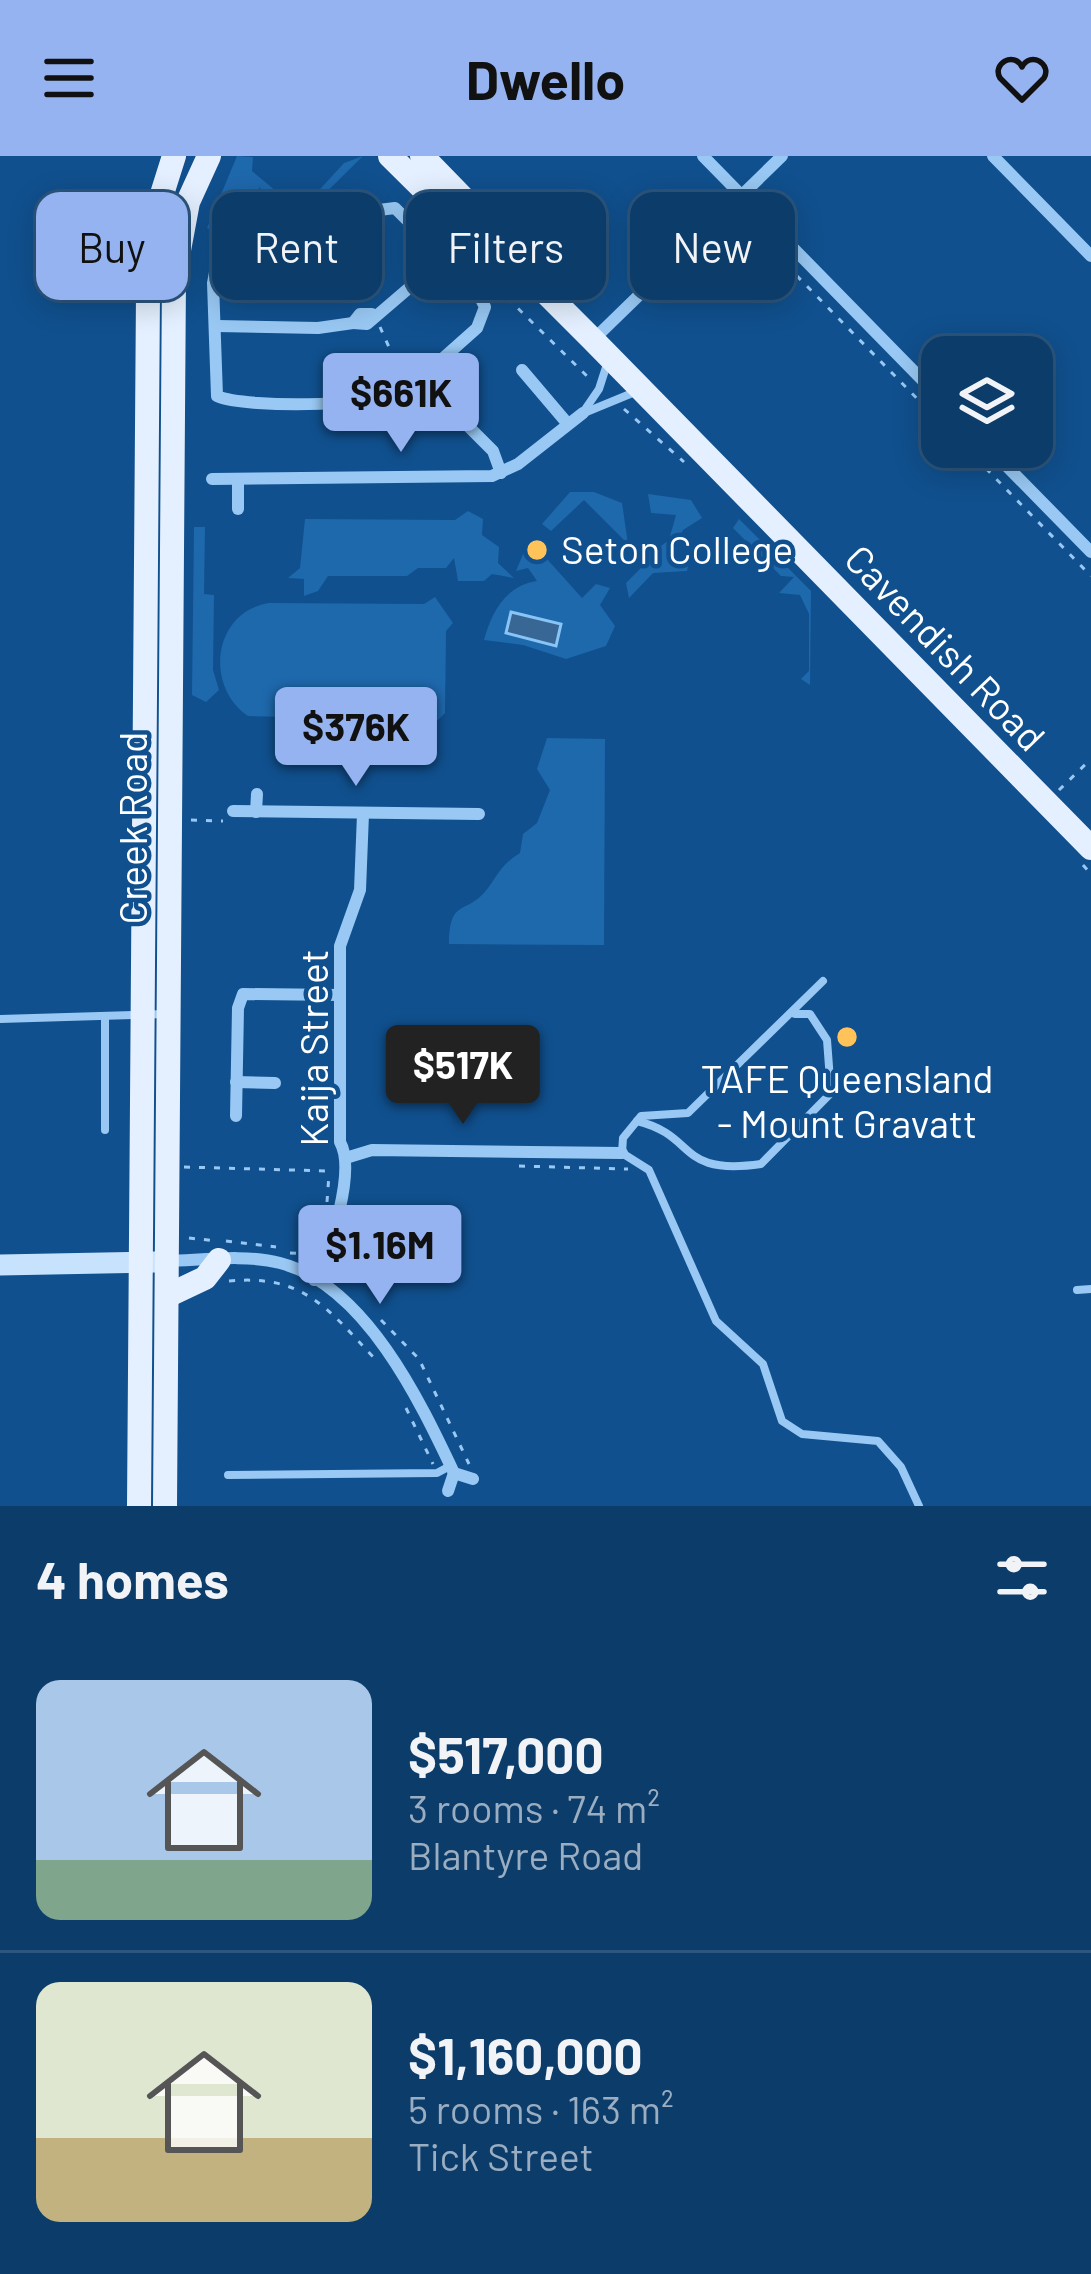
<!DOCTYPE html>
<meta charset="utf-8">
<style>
:root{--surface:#0c3c6a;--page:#1a4772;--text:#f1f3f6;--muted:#9aadc1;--line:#2c567e;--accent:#95b2f1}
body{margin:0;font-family:Barlow,sans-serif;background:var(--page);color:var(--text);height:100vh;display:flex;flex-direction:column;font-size:45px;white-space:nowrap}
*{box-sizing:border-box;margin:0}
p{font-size:39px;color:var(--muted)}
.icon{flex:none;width:66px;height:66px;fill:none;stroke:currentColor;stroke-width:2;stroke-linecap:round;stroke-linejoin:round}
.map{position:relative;height:1350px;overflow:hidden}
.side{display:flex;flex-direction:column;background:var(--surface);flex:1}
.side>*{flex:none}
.banner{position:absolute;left:36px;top:36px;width:1020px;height:108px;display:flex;gap:24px}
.tools{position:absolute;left:921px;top:180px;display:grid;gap:24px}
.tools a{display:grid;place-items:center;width:132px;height:132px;border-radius:24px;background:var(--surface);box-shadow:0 6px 30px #0003,0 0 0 3px var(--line);font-size:60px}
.price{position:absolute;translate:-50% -102px;padding:0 27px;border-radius:12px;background:var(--accent);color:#111;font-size:39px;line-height:78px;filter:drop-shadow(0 3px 6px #0008)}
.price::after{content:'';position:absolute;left:50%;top:72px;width:36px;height:27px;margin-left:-18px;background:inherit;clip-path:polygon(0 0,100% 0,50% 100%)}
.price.selected{background:#222;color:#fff}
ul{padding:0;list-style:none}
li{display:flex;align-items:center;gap:36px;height:300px;padding:0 36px}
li+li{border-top:3px solid var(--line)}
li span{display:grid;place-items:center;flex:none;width:336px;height:240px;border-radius:24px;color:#555}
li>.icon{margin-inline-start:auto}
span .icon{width:144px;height:144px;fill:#fffc;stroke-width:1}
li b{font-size:51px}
h2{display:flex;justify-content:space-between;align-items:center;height:144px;padding:0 36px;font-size:51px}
.pill{padding:0 42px;border-radius:24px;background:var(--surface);box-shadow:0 6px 30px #0003,0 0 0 3px var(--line);font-size:42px;line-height:108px}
.pill.selected{background:var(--accent);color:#111}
header{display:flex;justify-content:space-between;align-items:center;height:156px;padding:0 36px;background:var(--accent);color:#111;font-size:54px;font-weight:700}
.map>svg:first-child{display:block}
.green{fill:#1e68ac}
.water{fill:#386795;stroke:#89c4f6;stroke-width:3}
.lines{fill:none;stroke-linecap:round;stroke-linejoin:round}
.path{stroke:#98c8f3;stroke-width:3;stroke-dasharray:6 9;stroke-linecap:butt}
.lane{stroke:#98c8f3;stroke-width:8}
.street{stroke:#98c8f3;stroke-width:12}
.secondary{stroke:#c7e2fd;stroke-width:21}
.primary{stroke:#e4f0ff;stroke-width:24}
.poi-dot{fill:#ffc35a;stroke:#10508e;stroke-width:4.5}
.labels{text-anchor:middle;stroke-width:9;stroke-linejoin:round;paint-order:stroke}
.poi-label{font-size:39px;fill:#fff;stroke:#10508e;text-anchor:start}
.street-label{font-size:39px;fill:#fff;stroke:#10508e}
</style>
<header><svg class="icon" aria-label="menu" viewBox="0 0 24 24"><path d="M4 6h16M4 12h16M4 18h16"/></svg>Dwello<svg class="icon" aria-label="heart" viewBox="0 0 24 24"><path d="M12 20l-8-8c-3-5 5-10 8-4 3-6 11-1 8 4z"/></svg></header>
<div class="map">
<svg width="1091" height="1350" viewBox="0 0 1091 1350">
<rect width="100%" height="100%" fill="#10508e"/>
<g class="green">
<path d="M237,0L253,1L252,15L300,55L344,7L363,0L292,70H284V55L259,31L260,83L232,84L207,72Z"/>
<path d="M570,336H594L622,347L628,388L584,344L551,375L542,368Z"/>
<path d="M648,338L691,344L702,362L683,374L674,395L679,404L689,405L687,415L653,417L629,442L626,427L646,407L639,399L643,392L657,393L669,384L676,359L651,357Z"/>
<path d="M468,355L483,363L482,379L499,391L498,407L514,422L492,418L484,425H458L454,402L446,412H418L407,420H328L318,435L304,440V423L288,422L300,412L305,363L455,364Z"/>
<path d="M739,363L811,435L810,529L801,523L809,515V458L800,439L779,437L794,421L781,420L733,372Z"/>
<path d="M194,371H205L204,438L214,439L213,514L219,534L206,546L192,539Z"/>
<path d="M539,394L582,442L596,428L610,432L600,449L615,470L606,490L566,503L523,489L484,484C491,457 506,429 537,425L528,412L516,415L523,398Z"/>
<path d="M435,441L453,467L446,475L445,557L438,564L248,560C204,530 213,456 269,447L424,448Z"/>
<path d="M547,582L605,583L604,789L449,788C450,740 466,761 488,732C499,717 502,708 520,697L523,678L537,667L550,634L537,613Z"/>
</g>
<path class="water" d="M511,456L561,468L556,490L506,477Z"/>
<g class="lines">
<g class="path">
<path d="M727,71H749L942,268"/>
<path d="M334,98L344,135L358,146"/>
<path d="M486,121L591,224"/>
<path d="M380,171L400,216"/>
<path d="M624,253L684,306"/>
<path d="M965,291L1091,420"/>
<path d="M1059,634L1091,603"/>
<path d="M191,664L223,665"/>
<path d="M1083,709L1091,718"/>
<path d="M519,1010L628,1013"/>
<path d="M184,1011L329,1015"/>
<path d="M327,1046L329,1018"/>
<path d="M189,1082L217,1085"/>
<path d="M226,1085L276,1091"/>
<path d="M290,1097L311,1098"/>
<path d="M229,1125C304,1118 328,1153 375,1203"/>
<path d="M381,1164L419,1203L469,1308"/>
<path d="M406,1252L433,1308"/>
</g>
<g class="lane">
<path d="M584,255L599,233L608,205"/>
<path d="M584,257L635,236"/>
<path d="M823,825L688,957L641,960L623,982L622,997L649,1014L716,1165L763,1208L782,1265L802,1278L878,1285L901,1311L919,1350"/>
<path d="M0,863L166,858"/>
<path d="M637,965C698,980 676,1020 761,1008L831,937L827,884L810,858H795"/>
<path d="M105,974V860"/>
<path d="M1077,1134L1091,1133"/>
<path d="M228,1319L437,1317L450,1310"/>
</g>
<g class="street">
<path d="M703,0L942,244"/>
<path d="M993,0L1091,100"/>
<path d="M372,158H360L353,167L367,168L472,78"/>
<path d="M217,170L318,172L353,167"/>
<path d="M593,184L782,0"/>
<path d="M522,214L567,267"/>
<path d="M390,239L400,230L414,228C399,252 245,253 217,240L213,127L220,90L317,95L371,55L395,52L476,133L485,151L477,172L414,228"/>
<path d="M466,268L493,295L501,317"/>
<path d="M988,291L1091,396"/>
<path d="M212,323L492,320L518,308L583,257"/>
<path d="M238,323V353"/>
<path d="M233,655L479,658"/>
<path d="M256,656L257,638"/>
<path d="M236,926L275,927"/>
<path d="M236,960L238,852L243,838L340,839"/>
<path d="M349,1001L372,994L622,997"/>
<path d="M168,1105C203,1104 245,1098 280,1107C365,1129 420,1245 454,1317L473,1323"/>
<path d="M314,1124C331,1094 356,1014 340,986V790L360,734L363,658"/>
<path d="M448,1335L454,1317"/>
</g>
<path class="secondary" d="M0,1109L155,1106"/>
<g class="primary">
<path d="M390,0L489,98L546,137L593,184L1091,692"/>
<path d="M422,0L527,108L544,135"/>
<path d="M167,1140L205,1122L219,1104"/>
<path d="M139,1350L148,136L156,57L174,0"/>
<path d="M165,1350L174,121L188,46L209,0"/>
</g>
</g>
<g class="poi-dot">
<circle cx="537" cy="394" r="12"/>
<circle cx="847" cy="881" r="12"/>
</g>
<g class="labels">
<g class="poi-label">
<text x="561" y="408">Seton College</text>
<text x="847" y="937" text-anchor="middle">TAFE Queensland<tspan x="847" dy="45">- Mount Gravatt</tspan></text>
</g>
<g class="street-label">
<text transform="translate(945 492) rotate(46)" y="14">Cavendish Road</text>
<text transform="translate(133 672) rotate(-90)" y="14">Creek Road</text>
<text transform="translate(314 892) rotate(-90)" y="14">Kaija Street</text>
</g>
</g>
</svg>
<div class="tools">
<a><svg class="icon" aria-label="layers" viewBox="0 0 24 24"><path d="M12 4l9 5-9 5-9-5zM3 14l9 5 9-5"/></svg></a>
</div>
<b class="price" style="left:401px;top:299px">$661K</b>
<b class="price" style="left:356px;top:633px">$376K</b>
<b class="price selected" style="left:463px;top:971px">$517K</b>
<b class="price" style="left:380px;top:1151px">$1.16M</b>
<div class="banner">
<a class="pill selected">Buy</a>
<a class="pill">Rent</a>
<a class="pill">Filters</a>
<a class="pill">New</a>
</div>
</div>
<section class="side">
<h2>4 homes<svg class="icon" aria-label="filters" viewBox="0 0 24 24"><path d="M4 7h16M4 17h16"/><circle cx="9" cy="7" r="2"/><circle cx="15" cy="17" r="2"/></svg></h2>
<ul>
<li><span style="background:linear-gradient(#a9c7e8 75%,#7fa58c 0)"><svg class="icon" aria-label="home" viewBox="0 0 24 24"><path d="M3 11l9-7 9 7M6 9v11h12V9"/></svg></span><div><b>$517,000</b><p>3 rooms · 74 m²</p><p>Blantyre Road</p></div></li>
<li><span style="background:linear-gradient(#dfe7d0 65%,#c2b280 0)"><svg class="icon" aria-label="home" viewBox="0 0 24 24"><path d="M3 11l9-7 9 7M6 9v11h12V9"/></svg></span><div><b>$1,160,000</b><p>5 rooms · 163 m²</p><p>Tick Street</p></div></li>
</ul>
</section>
